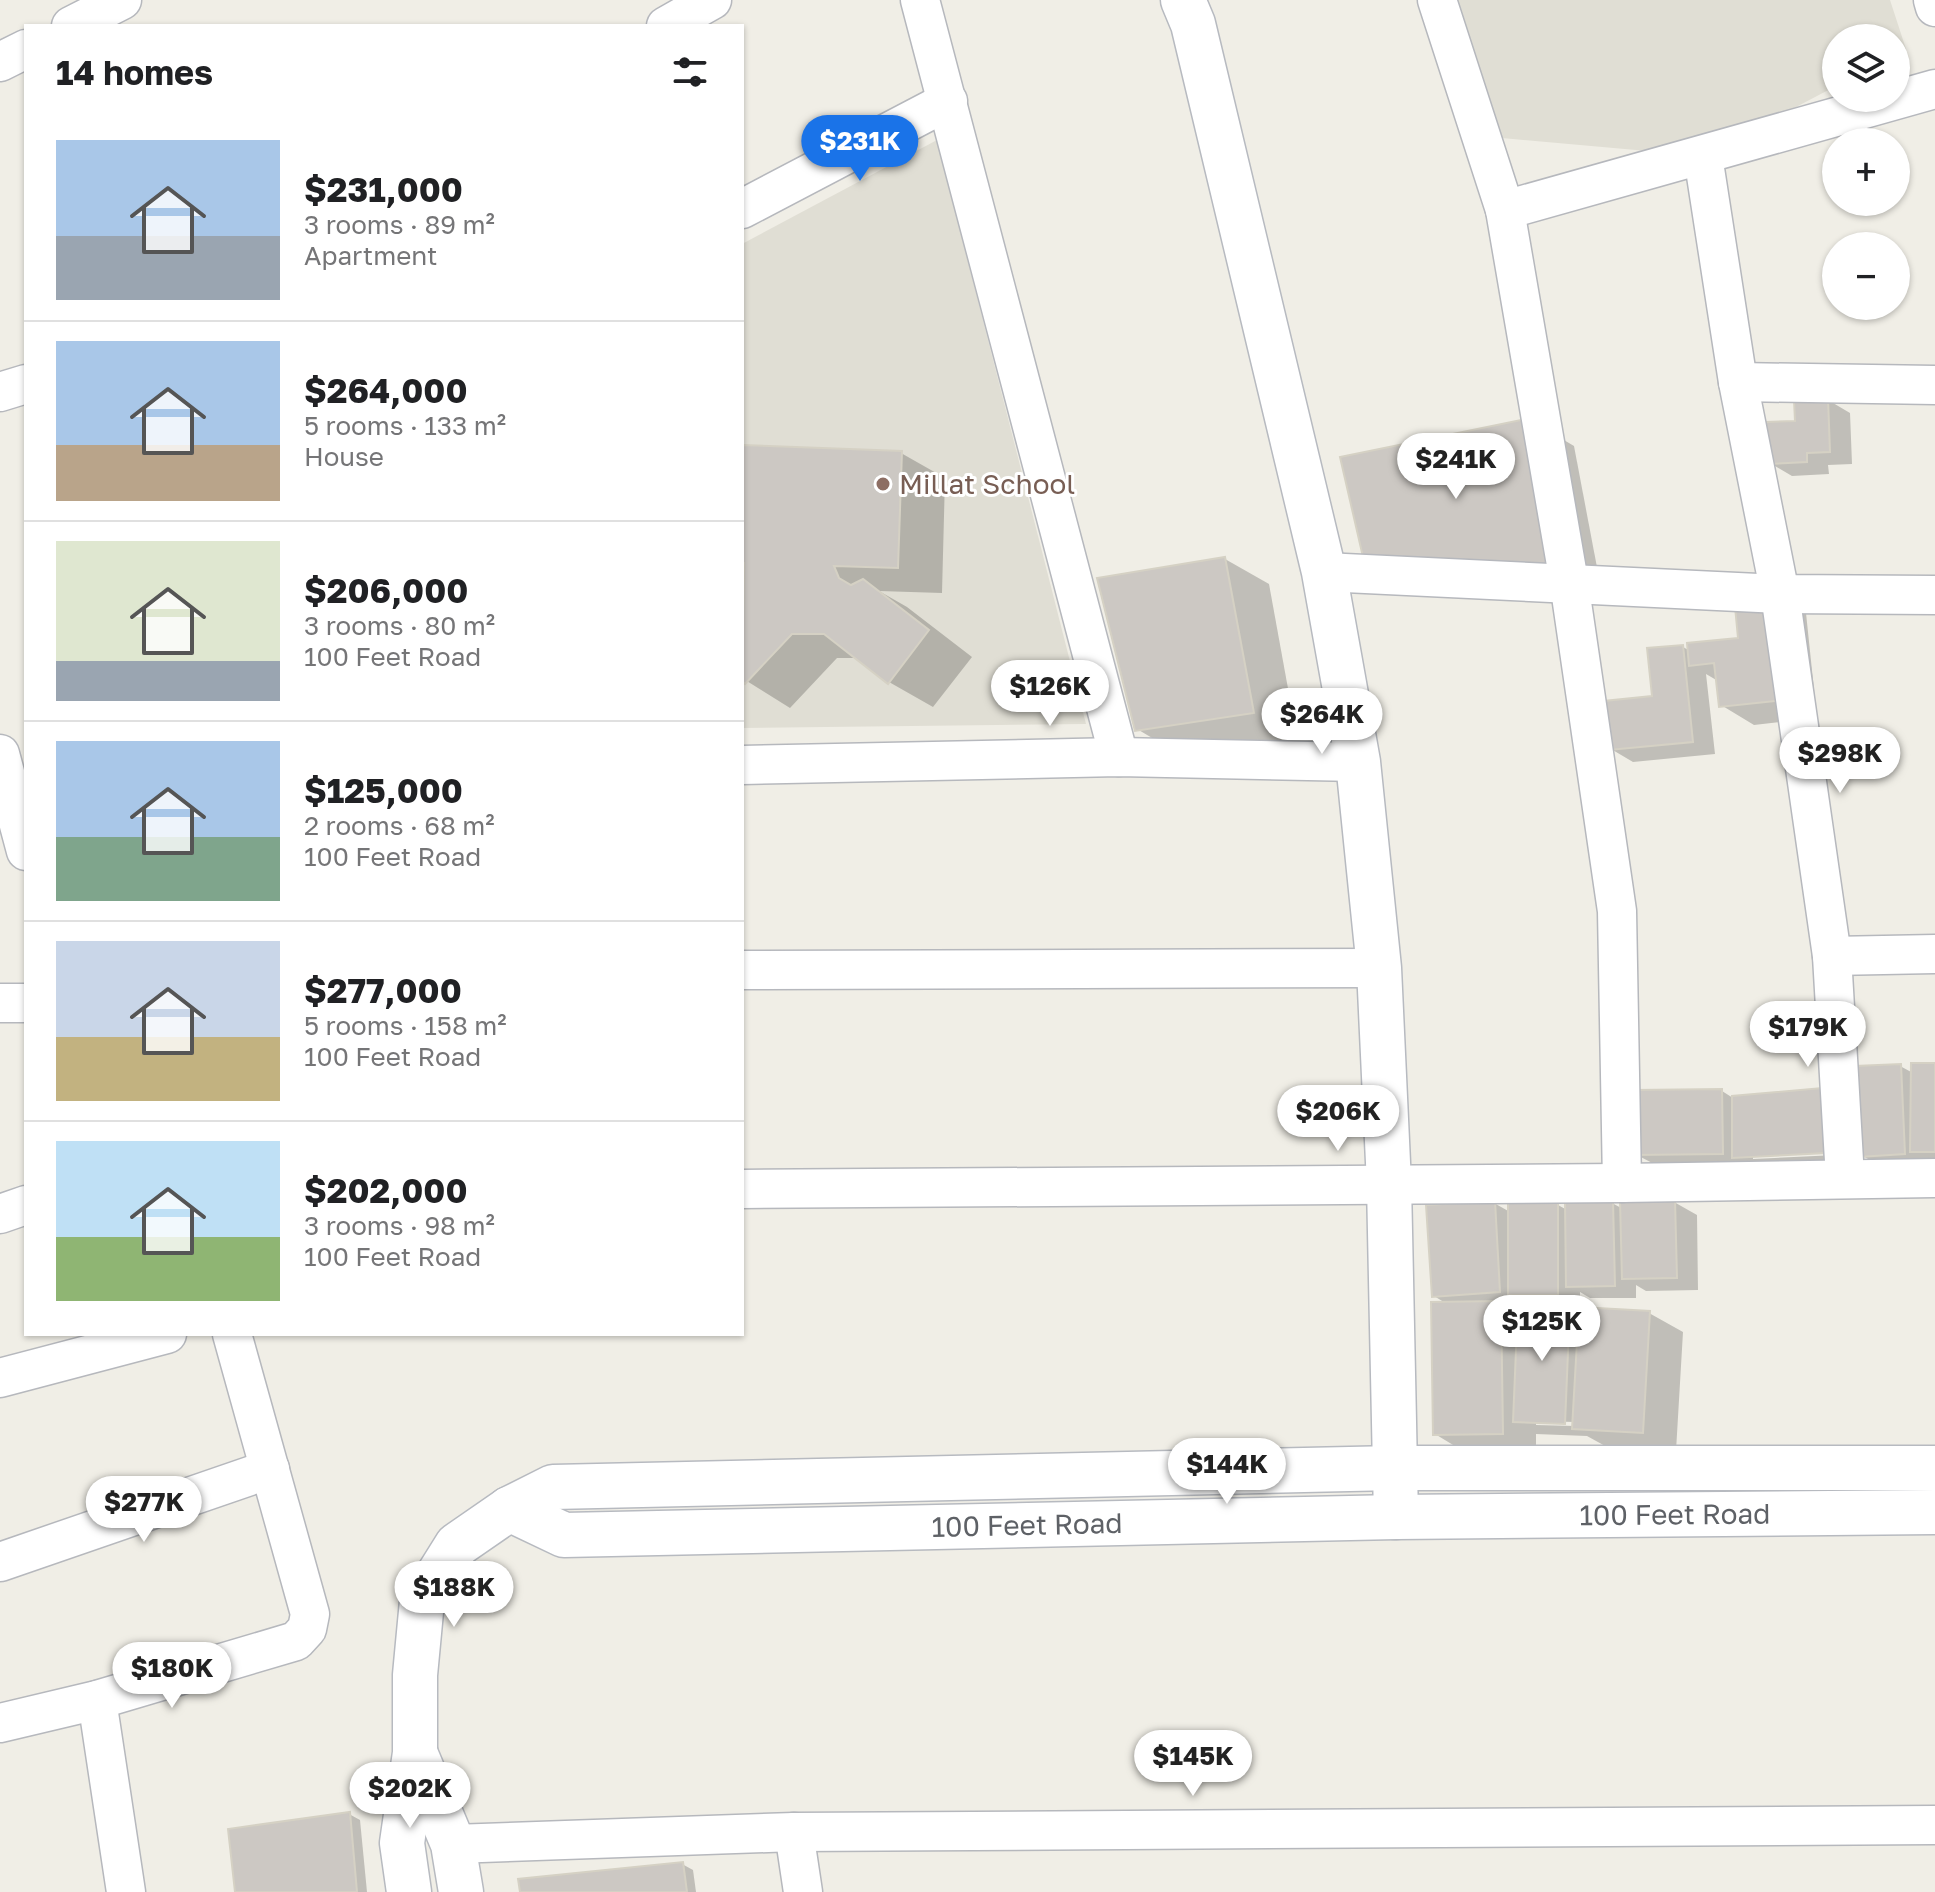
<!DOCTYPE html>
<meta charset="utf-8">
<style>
:root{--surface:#fff;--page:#f2f2f2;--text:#202124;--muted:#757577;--line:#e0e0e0;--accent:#1a73e8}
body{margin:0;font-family:"Golos Text",sans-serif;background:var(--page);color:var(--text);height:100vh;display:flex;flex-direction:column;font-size:30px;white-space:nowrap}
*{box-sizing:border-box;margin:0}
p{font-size:26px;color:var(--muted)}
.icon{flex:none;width:44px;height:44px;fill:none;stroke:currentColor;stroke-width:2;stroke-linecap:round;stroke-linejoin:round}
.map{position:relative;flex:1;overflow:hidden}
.panel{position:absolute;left:24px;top:24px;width:720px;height:1312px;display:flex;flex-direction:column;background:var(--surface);border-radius:0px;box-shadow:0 2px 6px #0004}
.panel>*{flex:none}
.fabs{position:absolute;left:1822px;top:24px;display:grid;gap:16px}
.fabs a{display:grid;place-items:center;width:88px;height:88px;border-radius:50%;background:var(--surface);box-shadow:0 2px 6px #0004;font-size:40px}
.price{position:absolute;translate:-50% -68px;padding:0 18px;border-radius:28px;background:#fff;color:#222;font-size:26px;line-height:52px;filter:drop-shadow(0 2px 4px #0008)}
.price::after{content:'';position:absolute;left:50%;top:48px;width:24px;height:18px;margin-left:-12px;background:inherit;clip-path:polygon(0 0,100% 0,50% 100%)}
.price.current{background:var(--accent);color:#fff}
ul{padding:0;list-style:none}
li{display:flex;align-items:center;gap:24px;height:200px;padding:0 32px}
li+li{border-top:2px solid var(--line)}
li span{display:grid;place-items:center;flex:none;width:224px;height:160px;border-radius:0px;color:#555}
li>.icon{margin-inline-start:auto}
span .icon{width:96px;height:96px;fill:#fffc;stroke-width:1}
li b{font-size:34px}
h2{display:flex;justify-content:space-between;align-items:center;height:96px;padding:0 32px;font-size:34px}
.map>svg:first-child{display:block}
.education{fill:#e0ded4}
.shadow{fill:#0003;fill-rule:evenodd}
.building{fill:#ccc8c3;stroke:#d5d1c4;stroke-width:2}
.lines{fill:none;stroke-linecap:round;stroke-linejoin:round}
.street-casing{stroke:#b6b8bd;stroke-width:41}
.secondary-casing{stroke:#b7bac0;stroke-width:47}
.street{stroke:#fff;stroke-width:38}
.secondary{stroke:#fff;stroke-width:44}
.education-dot{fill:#8d6e63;stroke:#fff;stroke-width:3}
.labels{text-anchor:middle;stroke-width:6;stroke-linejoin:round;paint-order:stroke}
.education-label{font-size:28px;fill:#785e54;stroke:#fff;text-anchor:start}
.street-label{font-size:28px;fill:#5e6166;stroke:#fff}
</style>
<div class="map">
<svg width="1935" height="1892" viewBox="0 0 1935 1892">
<rect width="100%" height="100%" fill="#f0eee6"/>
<g class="education">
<path d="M1456,0H1890L1906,49L1896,54V38H1836V86L1703,156L1502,138Z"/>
<path d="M937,140L1086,724L742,728V244Z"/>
</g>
<g class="shadow">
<path d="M1828,400L1850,413L1852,464L1828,465L1829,474L1792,476L1770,463L1797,422Z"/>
<path d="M1530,420L1574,446L1603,599L1409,581Z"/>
<path d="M742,447L901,453L945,478L942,593L879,591L907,607L972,657L933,707L889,682L858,658H837L790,708L742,678Z"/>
<path d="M1225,559L1269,584L1297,738L1181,755L1137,729Z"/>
<path d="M1772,594L1806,613L1817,718L1754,725L1721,705L1718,681L1706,674L1715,754L1633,762L1611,749L1655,697L1683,647L1690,651L1741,640Z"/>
<path d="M1935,1065V1164L1926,1159V1166L1884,1168L1861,1155L1900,1066L1913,1073Z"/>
<path d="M1821,1090L1844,1102L1847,1165L1756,1170L1744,1163V1166H1658L1635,1154L1637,1092L1722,1091L1733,1098ZM1835,1151L1836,1155L1753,1159V1155Z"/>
<path d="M1674,1202L1697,1215L1698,1290L1646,1291L1636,1285V1298H1590L1580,1292V1307H1570L1581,1313H1649L1683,1332L1676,1451L1607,1447L1587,1436L1536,1434V1452L1468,1454L1435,1434L1447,1304L1434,1296L1494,1203L1510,1212L1558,1205L1567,1210L1612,1203L1623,1209ZM1536,1421L1575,1422V1426L1536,1425Z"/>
<path d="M349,1814L360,1820L367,1892H237Z"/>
<path d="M682,1864L693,1870L696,1892H522Z"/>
</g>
<g class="building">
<path d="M1828,398L1830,452L1807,453V462L1768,464L1766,422L1795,421L1794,400Z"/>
<path d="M1531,418L1560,575L1363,557L1340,457Z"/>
<path d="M742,445L902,451L898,568L834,566L839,578L851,585L863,579L929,630L888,684L824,634H792L745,684L742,681L744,563H742Z"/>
<path d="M1225,557L1254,713L1135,731L1097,578Z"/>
<path d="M1773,592L1784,700L1719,707L1714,663L1689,666L1687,643L1738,638L1734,596Z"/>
<path d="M1683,645L1693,742L1609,750L1604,701L1652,696L1647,648Z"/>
<path d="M1911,1063H1935V1152H1910Z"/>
<path d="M1901,1064L1905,1154L1859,1157L1855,1066Z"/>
<path d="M1822,1088L1826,1153L1732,1158V1096Z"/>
<path d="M1722,1089L1723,1154L1633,1155L1635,1090Z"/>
<path d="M1675,1200L1677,1278L1622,1279L1620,1201Z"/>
<path d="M1495,1201L1500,1292L1432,1297L1426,1205Z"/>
<path d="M1565,1201H1613L1615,1286L1566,1287Z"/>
<rect x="1508" y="1203" width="50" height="92"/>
<path d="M1501,1301L1503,1434L1433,1435L1431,1302Z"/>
<path d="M1518,1302L1570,1304L1565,1424L1513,1422Z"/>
<path d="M1579,1307L1650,1311L1643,1433L1572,1429Z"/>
<path d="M350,1812L357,1892H235L228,1829Z"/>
<path d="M683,1862L687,1892H520L518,1879Z"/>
</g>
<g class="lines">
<g class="street-casing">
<g id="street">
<path d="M920,0L1119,757"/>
<path d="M1437,0L1505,210L1569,582L1617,911L1622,1183"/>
<path d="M1933,0L1935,7"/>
<path d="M71,26L122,0"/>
<path d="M666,26L712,0"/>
<path d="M0,62L26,49"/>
<path d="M1703,156L1738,382L1780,594L1832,956L1935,954"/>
<path d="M742,209L948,101"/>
<path d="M1505,210L1935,89"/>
<path d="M1738,382L1935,385"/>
<path d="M0,392L26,384"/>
<path d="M1324,572L1780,594L1935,595"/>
<path d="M0,754L26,851"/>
<path d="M742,765L1119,757L1358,762"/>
<path d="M1832,956L1845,1178"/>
<path d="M742,970L1379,968"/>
<path d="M0,1003H26"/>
<path d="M742,1189L1622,1183L1935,1178"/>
<path d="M0,1214L26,1205"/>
<path d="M0,1378L167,1334"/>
<path d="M0,1562L270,1469"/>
<path d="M97,1700L126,1892"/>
<path d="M0,1723L97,1700L296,1641L307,1629L310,1614L232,1334"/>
<path d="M794,1832L803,1892"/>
<path d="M453,1844L794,1832L1935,1825"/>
</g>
</g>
<g class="secondary-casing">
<g id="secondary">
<path d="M1183,0L1193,24L1324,572L1358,762L1379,968L1389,1184L1396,1517"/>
<path id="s1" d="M509,1509L564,1535L1396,1517L1935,1512"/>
<path d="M416,1755L453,1844L461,1892"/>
<path d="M409,1892L402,1843L415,1753V1675L422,1601L457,1545L509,1509L553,1487L1395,1468H1935"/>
</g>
</g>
<use href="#street" class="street"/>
<use href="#secondary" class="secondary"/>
</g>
<circle class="education-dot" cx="883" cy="484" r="8"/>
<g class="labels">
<g class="education-label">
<text x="899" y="494">Millat School</text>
</g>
<g class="street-label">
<text dy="10" stroke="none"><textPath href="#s1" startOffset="1172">100 Feet Road</textPath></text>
<text dy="10" stroke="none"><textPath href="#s1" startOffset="524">100 Feet Road</textPath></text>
</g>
</g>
</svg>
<div class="fabs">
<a><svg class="icon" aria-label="layers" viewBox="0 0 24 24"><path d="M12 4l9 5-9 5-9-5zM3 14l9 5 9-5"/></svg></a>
<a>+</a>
<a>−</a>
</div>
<b class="price current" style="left:860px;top:183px">$231K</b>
<b class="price" style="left:1456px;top:501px">$241K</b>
<b class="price" style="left:1050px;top:728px">$126K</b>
<b class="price" style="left:1322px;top:756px">$264K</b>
<b class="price" style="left:1840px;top:795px">$298K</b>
<b class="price" style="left:1808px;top:1069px">$179K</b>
<b class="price" style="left:1338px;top:1153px">$206K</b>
<b class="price" style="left:1542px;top:1363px">$125K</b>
<b class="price" style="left:1227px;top:1506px">$144K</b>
<b class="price" style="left:144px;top:1544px">$277K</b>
<b class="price" style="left:454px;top:1629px">$188K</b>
<b class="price" style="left:172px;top:1710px">$180K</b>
<b class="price" style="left:1193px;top:1798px">$145K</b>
<b class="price" style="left:410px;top:1830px">$202K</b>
<section class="panel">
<h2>14 homes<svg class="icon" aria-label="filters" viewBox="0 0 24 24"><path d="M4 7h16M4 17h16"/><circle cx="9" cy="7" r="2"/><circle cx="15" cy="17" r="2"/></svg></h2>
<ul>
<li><span style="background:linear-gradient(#a9c7e8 60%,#9aa5b1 0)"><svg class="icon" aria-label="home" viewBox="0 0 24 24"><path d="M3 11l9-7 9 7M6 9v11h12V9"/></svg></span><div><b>$231,000</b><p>3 rooms · 89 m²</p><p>Apartment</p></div></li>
<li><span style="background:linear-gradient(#a9c7e8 65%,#b9a48a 0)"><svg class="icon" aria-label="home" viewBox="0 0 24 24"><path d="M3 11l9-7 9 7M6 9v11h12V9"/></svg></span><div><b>$264,000</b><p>5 rooms · 133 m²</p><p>House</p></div></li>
<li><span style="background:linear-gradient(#dfe7d0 75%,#9aa5b1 0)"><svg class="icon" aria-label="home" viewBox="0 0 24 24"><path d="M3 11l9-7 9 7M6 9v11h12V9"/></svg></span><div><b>$206,000</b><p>3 rooms · 80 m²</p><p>100 Feet Road</p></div></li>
<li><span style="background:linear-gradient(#a9c7e8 60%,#7fa58c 0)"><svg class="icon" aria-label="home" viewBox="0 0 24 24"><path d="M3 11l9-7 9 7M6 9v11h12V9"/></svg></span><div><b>$125,000</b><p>2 rooms · 68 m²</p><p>100 Feet Road</p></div></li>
<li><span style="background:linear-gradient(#c9d6e8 60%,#c2b280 0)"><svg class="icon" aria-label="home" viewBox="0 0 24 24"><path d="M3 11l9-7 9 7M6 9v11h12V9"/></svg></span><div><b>$277,000</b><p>5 rooms · 158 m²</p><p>100 Feet Road</p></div></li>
<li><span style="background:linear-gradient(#bfe0f5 60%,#8fb573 0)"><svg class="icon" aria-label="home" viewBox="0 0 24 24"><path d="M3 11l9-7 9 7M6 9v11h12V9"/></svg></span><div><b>$202,000</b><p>3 rooms · 98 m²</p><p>100 Feet Road</p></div></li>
</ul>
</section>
</div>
